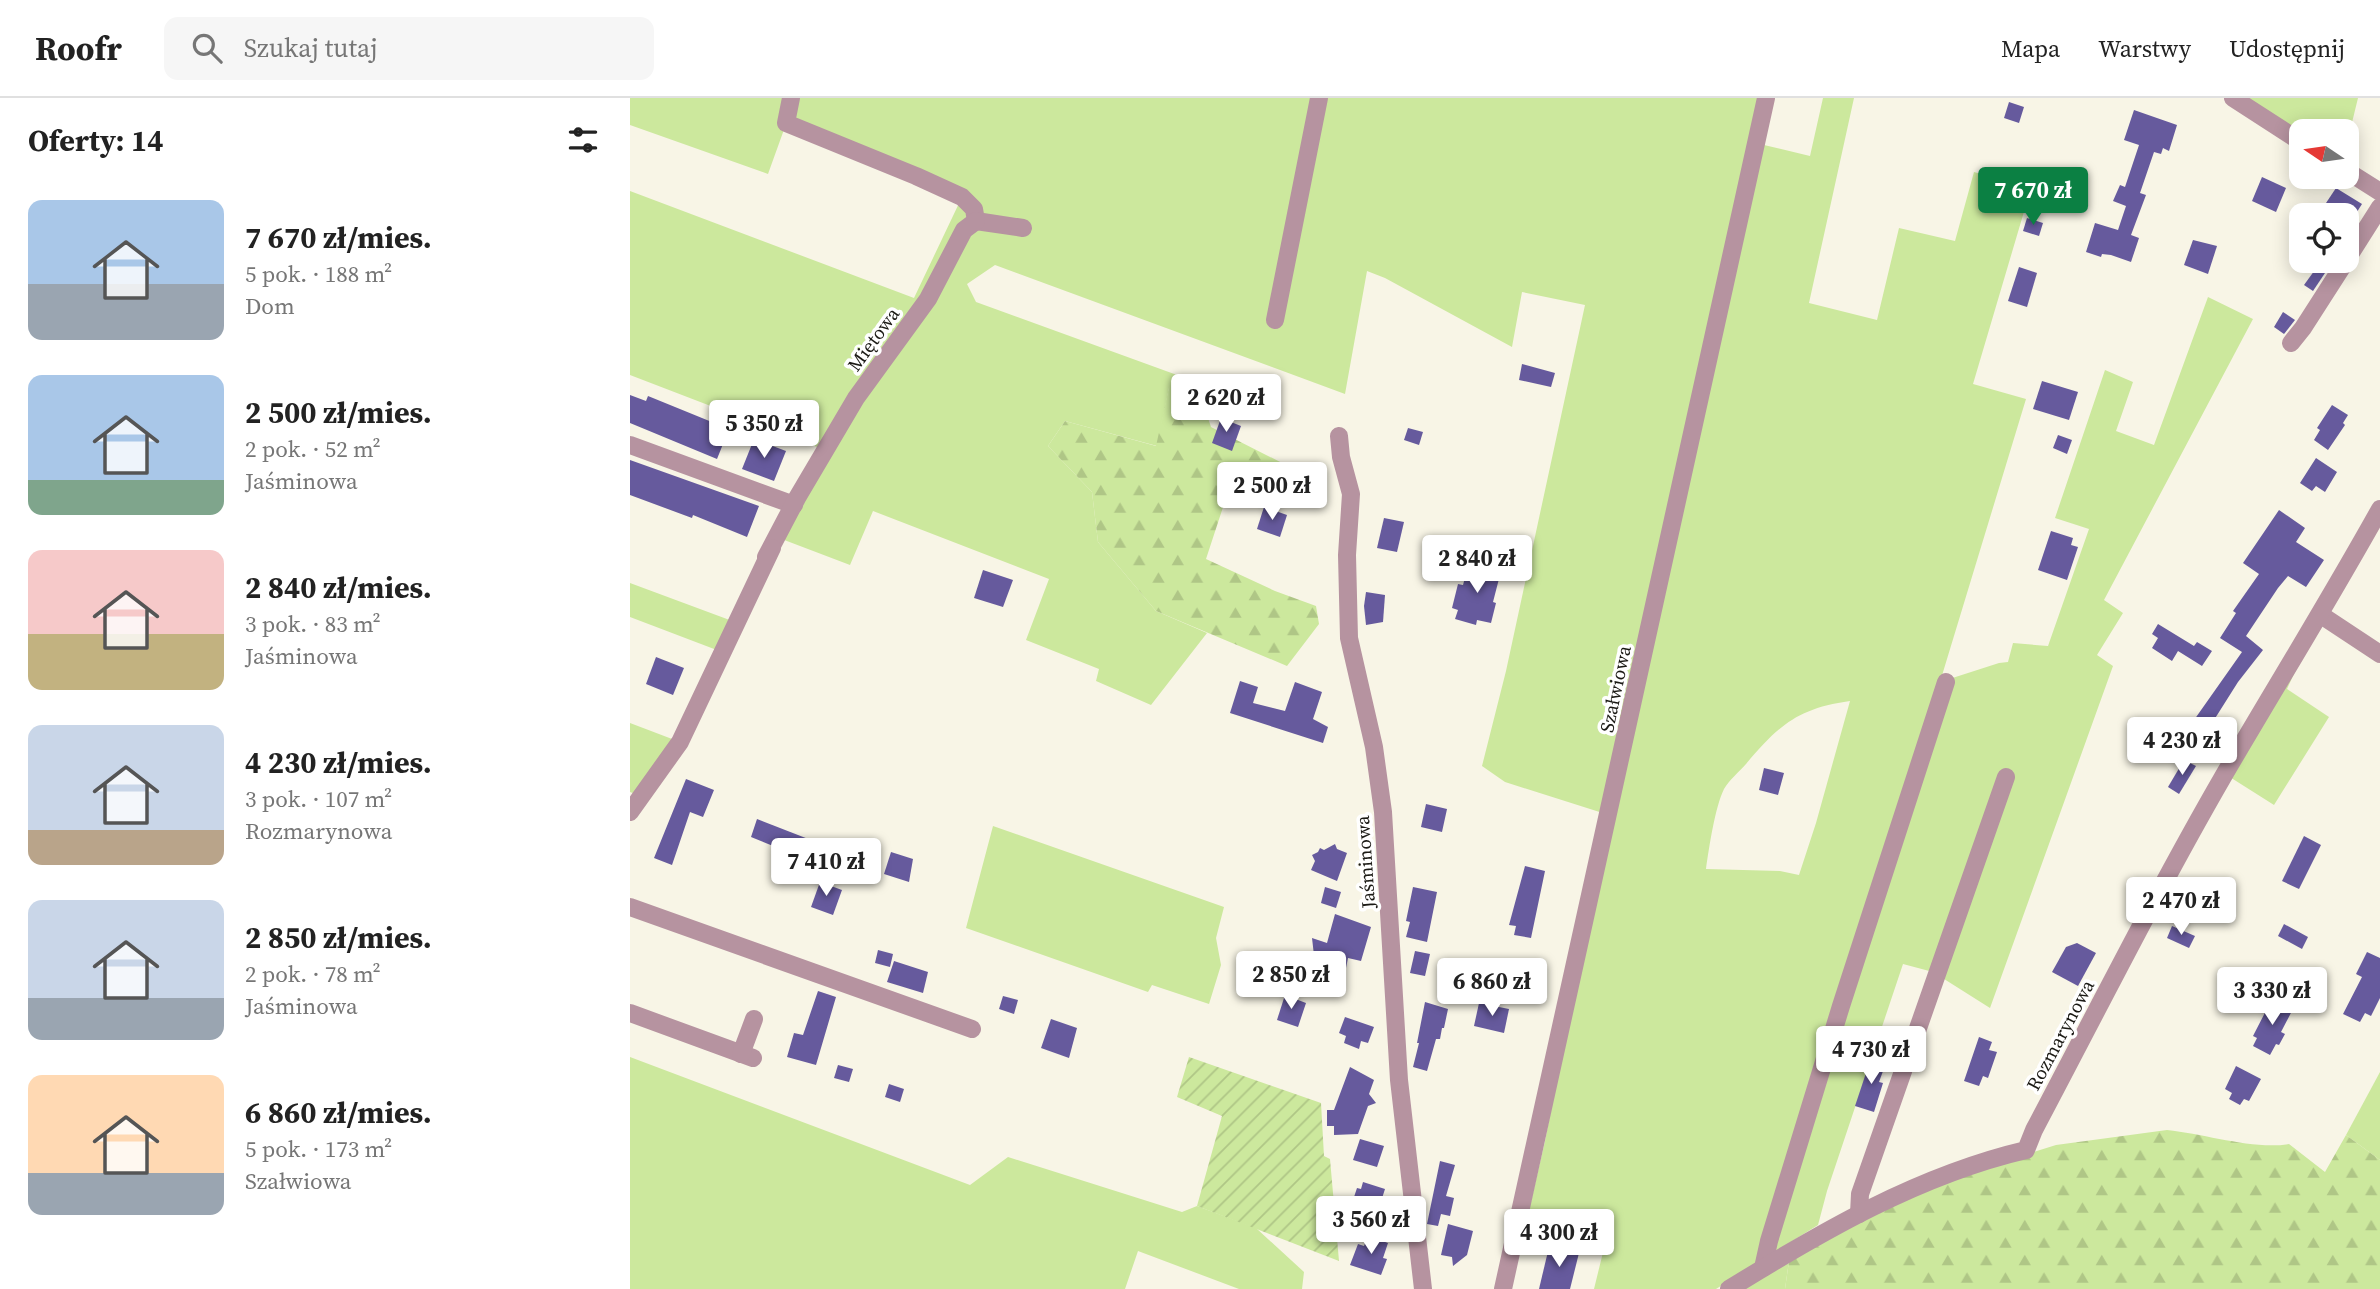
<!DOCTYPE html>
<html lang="pl">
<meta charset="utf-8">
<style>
:root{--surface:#fff;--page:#f6f6f6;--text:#222;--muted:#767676;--line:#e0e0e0;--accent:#0b8043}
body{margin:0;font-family:"Source Serif 4",serif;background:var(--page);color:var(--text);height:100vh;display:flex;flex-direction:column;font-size:26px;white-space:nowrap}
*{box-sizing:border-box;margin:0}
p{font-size:23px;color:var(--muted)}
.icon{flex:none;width:38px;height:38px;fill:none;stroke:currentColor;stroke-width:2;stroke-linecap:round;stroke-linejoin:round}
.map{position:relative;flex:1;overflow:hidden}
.details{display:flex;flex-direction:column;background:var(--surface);width:630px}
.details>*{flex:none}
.needle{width:46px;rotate:283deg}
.buttons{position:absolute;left:1659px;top:21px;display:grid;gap:14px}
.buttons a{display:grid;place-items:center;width:70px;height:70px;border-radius:14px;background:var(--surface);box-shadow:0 4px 18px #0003;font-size:35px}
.price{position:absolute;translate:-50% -60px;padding:0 16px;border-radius:7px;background:#fff;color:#222;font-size:23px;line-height:46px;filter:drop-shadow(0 2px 4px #0008)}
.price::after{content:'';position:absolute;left:50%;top:42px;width:21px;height:16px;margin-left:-10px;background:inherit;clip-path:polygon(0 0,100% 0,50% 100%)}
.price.active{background:var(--accent);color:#fff}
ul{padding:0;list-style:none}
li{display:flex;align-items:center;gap:21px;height:175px;padding:0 28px}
li span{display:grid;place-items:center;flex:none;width:196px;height:140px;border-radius:14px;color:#555}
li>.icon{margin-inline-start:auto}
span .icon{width:84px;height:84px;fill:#fffc;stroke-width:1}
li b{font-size:30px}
h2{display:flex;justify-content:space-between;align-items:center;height:84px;padding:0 28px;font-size:30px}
header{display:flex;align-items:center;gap:42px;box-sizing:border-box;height:98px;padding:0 35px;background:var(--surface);border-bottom:2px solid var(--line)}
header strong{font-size:33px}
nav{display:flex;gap:38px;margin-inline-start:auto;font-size:24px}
.search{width:490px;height:63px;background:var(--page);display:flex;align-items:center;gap:18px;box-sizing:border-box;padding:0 24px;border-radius:14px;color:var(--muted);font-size:26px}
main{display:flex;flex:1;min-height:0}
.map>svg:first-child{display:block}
.grass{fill:#cce89d;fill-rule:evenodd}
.forest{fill:url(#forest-firs)}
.garden{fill:url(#garden-furrows)}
.building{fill:#665a9d}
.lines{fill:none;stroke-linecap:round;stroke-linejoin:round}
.minor{stroke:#b693a0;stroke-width:18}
.labels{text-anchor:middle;stroke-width:7;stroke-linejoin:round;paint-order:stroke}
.street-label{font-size:19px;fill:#1b1a15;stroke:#fff}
</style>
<header>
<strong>Roofr</strong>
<div class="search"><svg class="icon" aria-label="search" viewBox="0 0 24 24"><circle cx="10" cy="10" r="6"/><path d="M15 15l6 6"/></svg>Szukaj tutaj</div>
<nav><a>Mapa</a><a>Warstwy</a><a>Udostępnij</a></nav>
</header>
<main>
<section class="details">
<h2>Oferty: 14<svg class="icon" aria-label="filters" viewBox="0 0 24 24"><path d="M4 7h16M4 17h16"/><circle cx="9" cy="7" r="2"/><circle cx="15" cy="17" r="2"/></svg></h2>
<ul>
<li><span style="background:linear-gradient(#a9c7e8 60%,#9aa5b1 0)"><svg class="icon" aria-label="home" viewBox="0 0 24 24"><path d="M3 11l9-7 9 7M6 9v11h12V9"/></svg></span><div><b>7 670 zł/mies.</b><p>5 pok. · 188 m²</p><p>Dom</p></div></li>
<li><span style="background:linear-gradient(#a9c7e8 75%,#7fa58c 0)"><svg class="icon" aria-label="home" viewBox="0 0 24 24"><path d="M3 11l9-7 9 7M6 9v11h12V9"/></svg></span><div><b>2 500 zł/mies.</b><p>2 pok. · 52 m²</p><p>Jaśminowa</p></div></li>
<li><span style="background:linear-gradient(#f6c9c9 60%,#c2b280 0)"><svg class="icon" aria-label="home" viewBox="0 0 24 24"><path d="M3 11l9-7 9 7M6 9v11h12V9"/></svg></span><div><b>2 840 zł/mies.</b><p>3 pok. · 83 m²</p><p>Jaśminowa</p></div></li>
<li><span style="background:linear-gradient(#c9d6e8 75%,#b9a48a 0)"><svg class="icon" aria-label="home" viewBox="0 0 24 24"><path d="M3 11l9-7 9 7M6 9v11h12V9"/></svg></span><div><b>4 230 zł/mies.</b><p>3 pok. · 107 m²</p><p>Rozmarynowa</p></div></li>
<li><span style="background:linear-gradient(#c9d6e8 70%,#9aa5b1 0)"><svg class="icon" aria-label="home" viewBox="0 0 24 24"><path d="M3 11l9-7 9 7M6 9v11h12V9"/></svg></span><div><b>2 850 zł/mies.</b><p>2 pok. · 78 m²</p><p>Jaśminowa</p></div></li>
<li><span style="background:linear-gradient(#ffd9b3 70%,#9aa5b1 0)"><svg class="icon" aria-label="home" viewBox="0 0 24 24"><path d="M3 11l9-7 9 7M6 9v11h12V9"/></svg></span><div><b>6 860 zł/mies.</b><p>5 pok. · 173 m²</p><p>Szałwiowa</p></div></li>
</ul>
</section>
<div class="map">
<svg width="1750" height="1191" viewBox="0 0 1750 1191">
<defs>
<pattern id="forest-firs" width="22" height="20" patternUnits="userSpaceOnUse" patternTransform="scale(1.75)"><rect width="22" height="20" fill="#cce89d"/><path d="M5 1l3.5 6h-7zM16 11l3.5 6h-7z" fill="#afc686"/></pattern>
<pattern id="garden-furrows" width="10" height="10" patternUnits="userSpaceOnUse" patternTransform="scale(1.75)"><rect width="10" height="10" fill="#cce89d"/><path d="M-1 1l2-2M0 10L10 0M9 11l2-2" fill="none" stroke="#afc686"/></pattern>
</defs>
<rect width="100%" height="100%" fill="#f8f5e6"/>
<g class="grass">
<path d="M0,0H1136L1134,47L1180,58L1193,0H1224L1179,205L1247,222L1269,130L1325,143L1344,74L1401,90L1343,286L1396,301L1310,584L1369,565L1378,564L1383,545L1418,548L1459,431L1425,420L1475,272L1503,284L1486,333L1524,347L1578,199L1623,221L1474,502L1493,515L1467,557L1483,568L1360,910L1303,874L1273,866L1197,1093L1188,1127L1086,1191H964L976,1142L896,1125L915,1043L979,717L875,684L852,668L876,573L955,207L892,194L882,249L755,180L737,173L715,296L365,167L337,186L346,204L569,285L571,299L539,290L527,348L435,323L418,348L462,394L468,444L526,513L577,535L521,607L466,583L469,571L396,542L419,481L243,413L220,467L149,440L195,352L0,277V93L284,200L332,99L156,26L138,76L0,27ZM1220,603L1186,725L1169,777L1150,773L1076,771C1079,750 1085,709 1094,691C1099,682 1109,674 1116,666C1148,628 1168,610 1220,603Z"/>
<path d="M1603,0H1728L1717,45V33H1671V44Z"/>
<path d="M0,485L105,524L92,554L0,519Z"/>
<path d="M1691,517L1657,591L1699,619L1644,707L1595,676Z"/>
<path d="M0,625L50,644L11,698L0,694Z"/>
<path d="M363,728L594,809L586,840L591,867L579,906L522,887L518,894L336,830Z"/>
<path d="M0,959L340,1087L378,1059L552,1114L567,1108L626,1130L674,1174L672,1191H609L508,1153L495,1191H0Z"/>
<path d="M1750,974V1062L1716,1037Z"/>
<path d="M1159,1163L1155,1191H1113Z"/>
</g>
<g class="forest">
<path d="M539,289L571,299L581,329L660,369L659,392L634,409L597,397L576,461L645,493L686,508L689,526L657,568L526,513L468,444L462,394L418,348L435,323L526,348Z"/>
<path d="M1537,1032C1576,1036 1623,1052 1659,1046L1695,1074L1716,1037L1750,1062V1191H1155L1159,1163L1220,1127L1296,1093L1387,1059L1426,1047Z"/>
</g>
<path class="garden" d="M559,959L691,1005L694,1058L700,1061L709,1163L567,1108L592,1018L547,999Z"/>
<g class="building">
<path d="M1379,4L1394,9L1389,25L1374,20Z"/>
<path d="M1504,12L1547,27L1539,53L1533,50L1531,56L1524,54L1510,95L1516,97L1501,137L1509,140L1501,164L1481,157L1472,156L1471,159L1456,154L1465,125L1488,132L1496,108L1483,103L1490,87L1495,89L1509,47L1494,42Z"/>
<path d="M1632,79L1656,90L1646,114L1622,103Z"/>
<path d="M1706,90L1732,106L1725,117H1702L1692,111Z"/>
<path d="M1397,120L1413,125L1409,138L1393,133Z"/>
<path d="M1563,142L1587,148L1578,176L1554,167Z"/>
<path d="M1389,169L1407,175L1397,209L1378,203Z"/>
<path d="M1687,169L1695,175L1683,193L1674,187Z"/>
<path d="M1653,214L1665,222L1654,236L1644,229Z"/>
<path d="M892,266L925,275L921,289L889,282Z"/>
<path d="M1412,283L1448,294L1439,322L1403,311Z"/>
<path d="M0,297L16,303L18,298L99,331L87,361L0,325Z"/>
<path d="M1702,307L1718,317L1713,325L1715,327L1698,352L1684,342L1690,332L1687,330Z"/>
<path d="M591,320L611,328L602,353L582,345Z"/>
<path d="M778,330L793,334L789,347L774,342Z"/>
<path d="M1428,337L1442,342L1437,356L1423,350Z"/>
<path d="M124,341L156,353L144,383L112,371Z"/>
<path d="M1686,360L1707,374L1695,394L1686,388L1682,393L1670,385Z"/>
<path d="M0,362L129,408L117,439L63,417L62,420L0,397Z"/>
<path d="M634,409L657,417L650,439L627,431Z"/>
<path d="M1649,412L1675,430L1666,444L1694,462L1676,489L1658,478L1648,490L1616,538L1633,552L1608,584L1572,641L1557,632L1612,554L1590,540L1606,515L1603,513L1629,476L1613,465Z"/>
<path d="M754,420L774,424L767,454L747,450Z"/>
<path d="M1421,433L1443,440L1441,447L1448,449L1437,482L1408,472Z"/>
<path d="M843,466L871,473L863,504L866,505L861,525L847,522L846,527L825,521L828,512L822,510L828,486L833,487L837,472L841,474Z"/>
<path d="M353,472L383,482L373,509L344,500Z"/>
<path d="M736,494L755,497L753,524L736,527L734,508Z"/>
<path d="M1528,526L1564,548L1567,544L1582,553L1572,568L1548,553L1542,563L1522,550L1528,540L1522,536Z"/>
<path d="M26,559L54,570L43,597L16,586Z"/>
<path d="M610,583L628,589L623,605L655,613L665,584L692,594L683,621L698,629L693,645L600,615Z"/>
<path d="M1554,662L1566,668L1549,696L1538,689Z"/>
<path d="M1134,670L1154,675L1148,697L1129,692Z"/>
<path d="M56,681L84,692L73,719L60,714L42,767L24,760Z"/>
<path d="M796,706L817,711L812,734L791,729Z"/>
<path d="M127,721L186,744L180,763L121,739Z"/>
<path d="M1674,738L1691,747L1669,791L1652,783Z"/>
<path d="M705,746L707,751L717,755L707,783L681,772L685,763L682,757L688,754L690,750L694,752Z"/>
<path d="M261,754L283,761L279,784L254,776Z"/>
<path d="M895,768L915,773L901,840L884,837L886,828L879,827Z"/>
<path d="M190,784L212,792L203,817L181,809Z"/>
<path d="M695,789L711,794L706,810L691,805Z"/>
<path d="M783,789L807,794L797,844L776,839L780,824L776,823Z"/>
<path d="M705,816L741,829L731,863L718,860L716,870L685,866L682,840L697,845Z"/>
<path d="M1654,826L1678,839L1672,851L1648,838Z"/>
<path d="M1542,828L1565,838L1559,850L1537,840Z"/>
<path d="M1447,845L1466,855L1448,888L1422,874L1436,849Z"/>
<path d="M248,852L263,856L260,869L245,865Z"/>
<path d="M785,853L800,856L795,878L780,875Z"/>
<path d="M1737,854L1750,860V900L1741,918L1735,915L1730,924L1713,916L1732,879L1726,876Z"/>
<path d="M264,863L298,874L293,895L257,884Z"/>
<path d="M188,893L206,899L186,967L157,959L164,935L173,937Z"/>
<path d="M655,897L676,905L668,929L647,922Z"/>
<path d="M373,898L388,902L384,916L369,911Z"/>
<path d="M1642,901L1663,911L1651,934L1655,936L1649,947L1646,946L1640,957L1623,948L1627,940L1623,938Z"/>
<path d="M795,904L818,911L814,930H812L810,941H806L797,973L783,969L789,945H787Z"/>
<path d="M849,905L879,911L874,935L844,928Z"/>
<path d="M715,919L744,929L738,945L731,943L729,951L714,945L716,938L709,935Z"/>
<path d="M421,921L447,930L439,960L411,950Z"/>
<path d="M1349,939L1362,944L1359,952L1367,954L1358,980L1353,978L1349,988L1334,983Z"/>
<path d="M1241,960L1256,965L1249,984L1253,985L1244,1014L1225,1008Z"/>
<path d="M208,967L223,971L219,984L204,980Z"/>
<path d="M1606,968L1631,981L1619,1003L1614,1001L1610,1007L1599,1001L1602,995L1595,991Z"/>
<path d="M720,969L744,982L739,996L746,1005L738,1008L728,1036L704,1037V1028H697V1012H704Z"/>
<path d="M259,986L274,991L270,1004L255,999Z"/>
<path d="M730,1041L754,1048L747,1069L723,1062Z"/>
<path d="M810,1063L825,1067L816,1098L824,1100L820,1118L811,1116L808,1128L797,1126Z"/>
<path d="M733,1084L755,1091L746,1119L720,1111L727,1090L731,1091Z"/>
<path d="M818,1126L843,1133L837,1157L823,1168L822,1159L811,1157Z"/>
<path d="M738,1138L758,1145L753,1160L757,1161L751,1177L720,1167L728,1146L734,1148Z"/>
<path d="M919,1149L949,1155L940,1191H909Z"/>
</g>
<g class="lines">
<g class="minor">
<path d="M161,0L156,25L286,78L332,99L344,111L346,123"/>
<path d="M1603,0L1671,44"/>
<path d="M1717,73L1750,94"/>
<path d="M346,123L393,130"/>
<path d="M1717,161L1750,109"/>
<path d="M645,222L689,0"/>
<path d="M1661,245L1673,230L1716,163"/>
<path d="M709,338L711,359L721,396L717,457L719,540L744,649L753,714L769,982L793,1191"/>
<path d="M0,347L164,407"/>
<path d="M136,459L167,400L226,300L298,201L334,132L346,123"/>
<path d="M1691,517L1750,556"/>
<path d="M0,714L50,644L142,450"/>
<path d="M0,809L342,931"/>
<path d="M0,915L123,960"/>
<path d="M111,956L124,921"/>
<path d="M1229,1116L1230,1096L1376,679"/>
<path d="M1133,1170L1139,1143L1211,908L1316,584"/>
<path d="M873,1191L1136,0"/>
<path d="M1099,1191C1191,1134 1289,1077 1396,1052L1404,1032C1467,913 1527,793 1594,677C1646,588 1700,501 1750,411"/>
</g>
</g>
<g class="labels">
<g class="street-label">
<text transform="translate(243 241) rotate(-54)" y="7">Miętowa</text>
<text transform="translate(985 591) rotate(-78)" y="7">Szałwiowa</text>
<text transform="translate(735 764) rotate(-94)" y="7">Jaśminowa</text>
<text transform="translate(1430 937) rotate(-62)" y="7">Rozmarynowa</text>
</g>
</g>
</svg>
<div class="buttons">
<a><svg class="needle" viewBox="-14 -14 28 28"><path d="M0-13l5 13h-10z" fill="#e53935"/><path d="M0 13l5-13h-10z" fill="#767676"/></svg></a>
<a><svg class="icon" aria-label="locate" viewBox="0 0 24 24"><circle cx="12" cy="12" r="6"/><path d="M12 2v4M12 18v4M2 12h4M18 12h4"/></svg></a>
</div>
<b class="price active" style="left:1403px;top:129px">7 670 zł</b>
<b class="price" style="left:596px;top:336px">2 620 zł</b>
<b class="price" style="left:134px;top:362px">5 350 zł</b>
<b class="price" style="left:642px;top:424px">2 500 zł</b>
<b class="price" style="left:847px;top:497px">2 840 zł</b>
<b class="price" style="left:1552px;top:679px">4 230 zł</b>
<b class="price" style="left:196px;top:800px">7 410 zł</b>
<b class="price" style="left:1551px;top:839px">2 470 zł</b>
<b class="price" style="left:661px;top:913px">2 850 zł</b>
<b class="price" style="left:862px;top:920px">6 860 zł</b>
<b class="price" style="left:1642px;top:929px">3 330 zł</b>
<b class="price" style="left:1241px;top:988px">4 730 zł</b>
<b class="price" style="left:741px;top:1158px">3 560 zł</b>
<b class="price" style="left:929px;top:1171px">4 300 zł</b>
</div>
</main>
